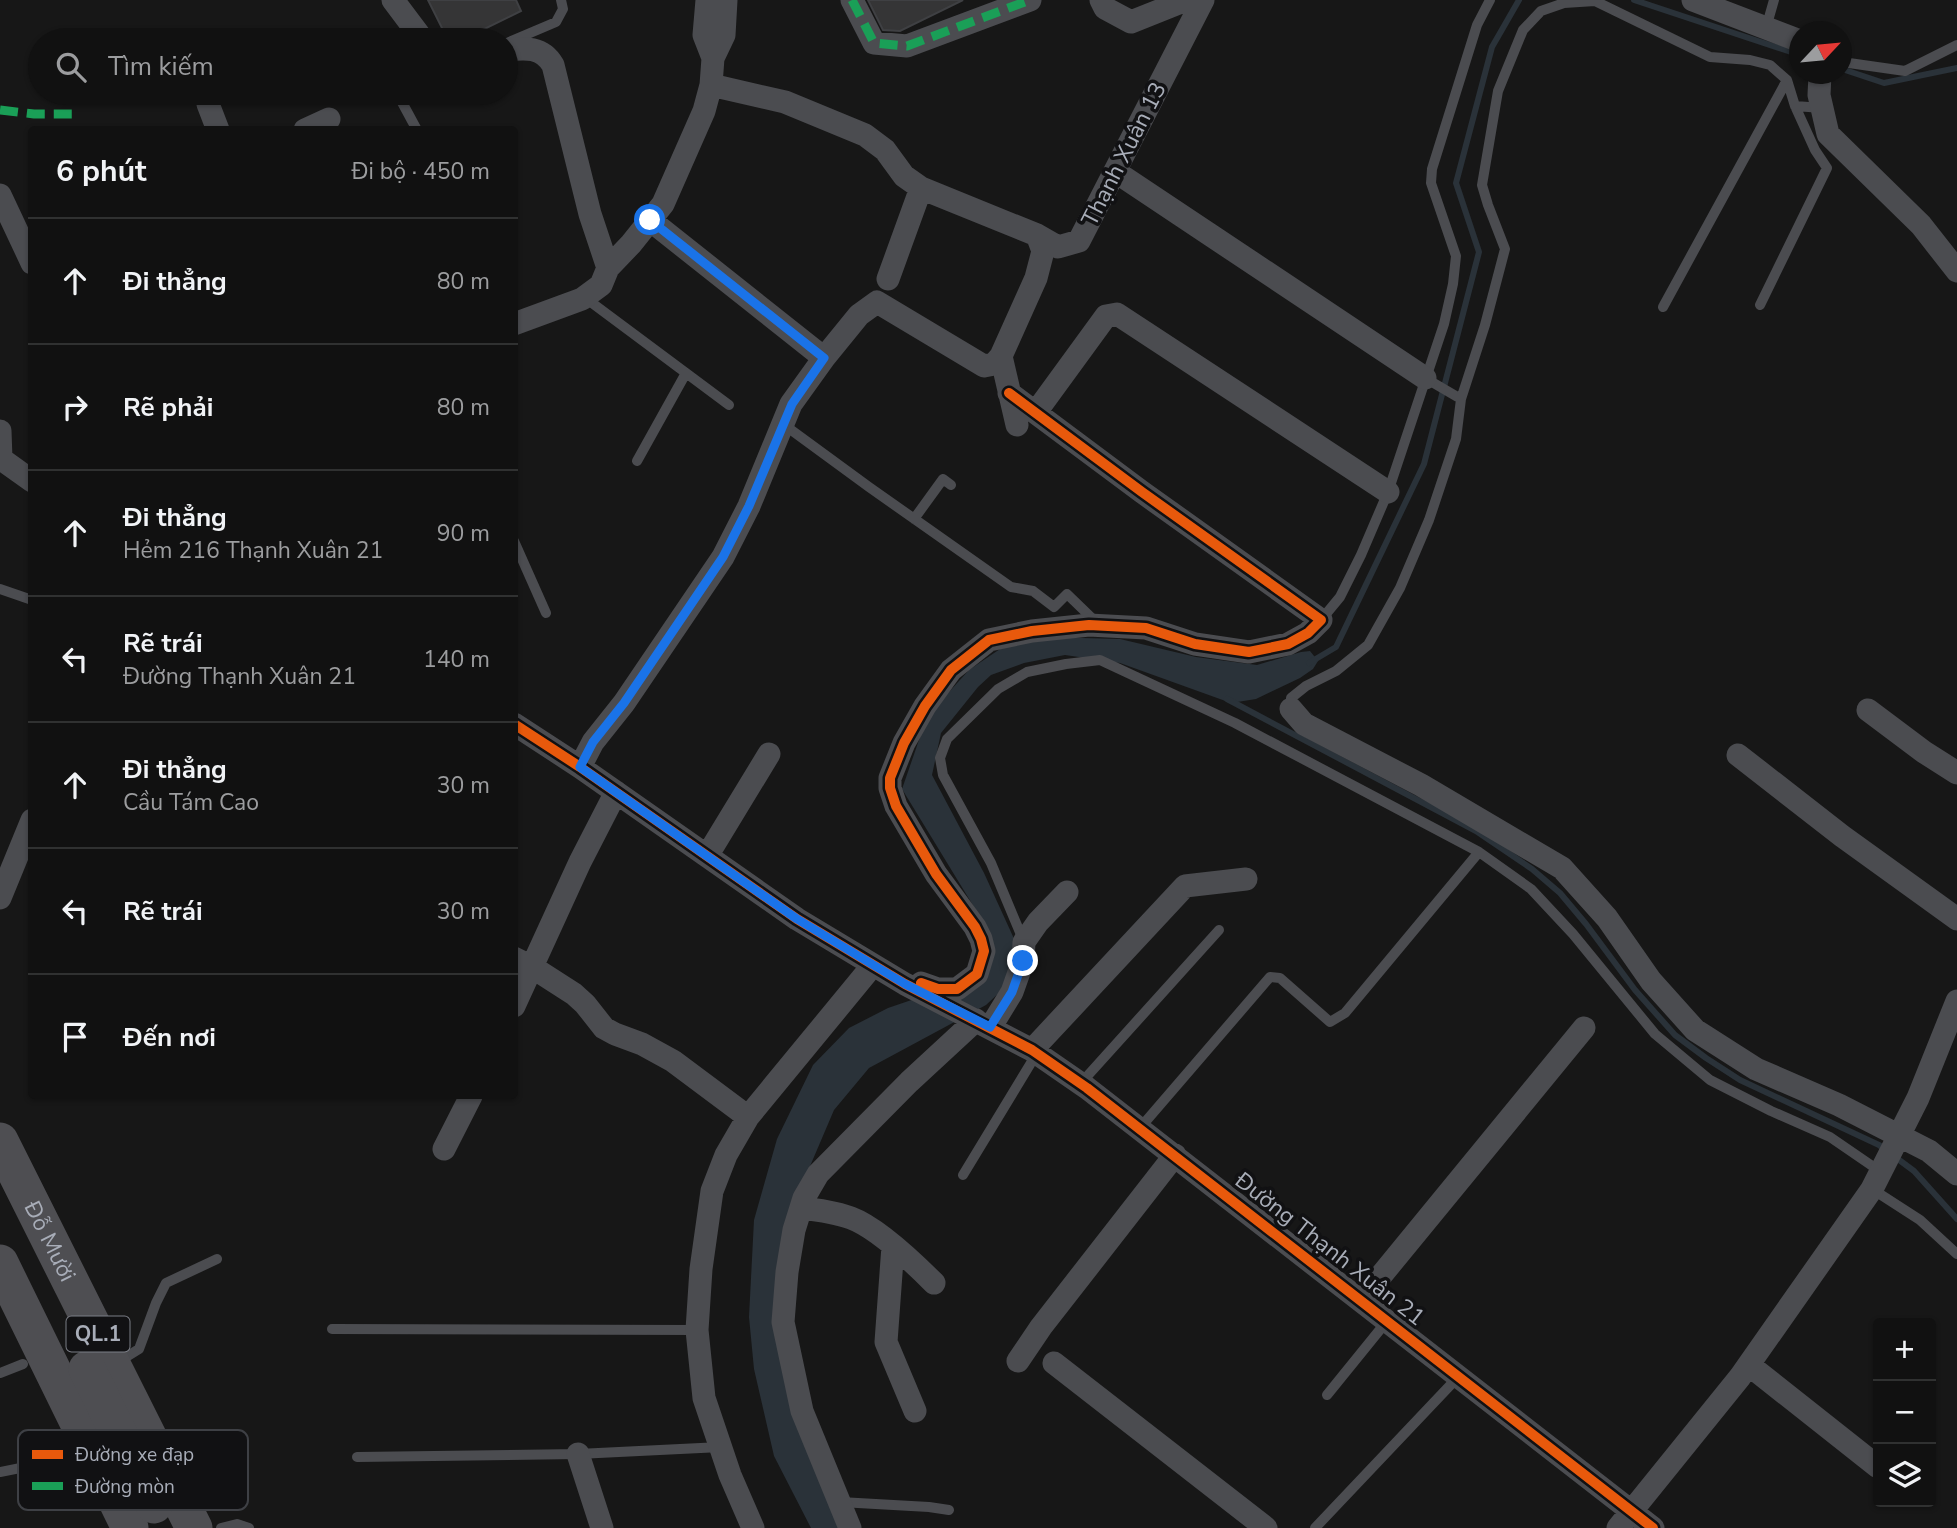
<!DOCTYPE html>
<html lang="vi">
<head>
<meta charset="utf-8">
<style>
  :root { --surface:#111; --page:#1e1f1f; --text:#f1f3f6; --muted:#9c9d9f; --line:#303131 }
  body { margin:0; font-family:"Nunito Sans",sans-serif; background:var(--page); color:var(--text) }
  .controls { position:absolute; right:21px; bottom:21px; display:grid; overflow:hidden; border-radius:7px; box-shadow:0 2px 5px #0004 }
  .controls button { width:63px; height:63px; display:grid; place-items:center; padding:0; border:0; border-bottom:2px solid var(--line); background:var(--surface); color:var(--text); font:35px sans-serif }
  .compass { position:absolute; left:1789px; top:21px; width:63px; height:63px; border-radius:50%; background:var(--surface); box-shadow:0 2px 5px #0004; rotate:64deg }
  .stop { position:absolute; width:21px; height:21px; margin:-16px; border:5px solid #1a73e8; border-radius:50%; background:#fff }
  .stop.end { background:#1a73e8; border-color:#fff; box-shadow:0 2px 7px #0008 }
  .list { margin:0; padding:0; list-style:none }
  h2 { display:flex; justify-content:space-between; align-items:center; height:91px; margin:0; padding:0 28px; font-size:30px }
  h2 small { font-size:23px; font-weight:400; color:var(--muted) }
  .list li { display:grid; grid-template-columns:46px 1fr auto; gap:21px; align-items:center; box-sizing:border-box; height:126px; padding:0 28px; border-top:2px solid var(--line) }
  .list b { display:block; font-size:26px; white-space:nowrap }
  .list p { margin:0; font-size:23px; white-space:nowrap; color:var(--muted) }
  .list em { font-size:23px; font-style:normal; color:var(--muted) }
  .icon { flex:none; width:38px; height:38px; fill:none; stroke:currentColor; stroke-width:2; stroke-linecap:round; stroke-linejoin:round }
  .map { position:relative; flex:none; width:1957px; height:1528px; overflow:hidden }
  .search { position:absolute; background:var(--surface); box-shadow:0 2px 5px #0004; left:28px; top:28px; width:490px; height:77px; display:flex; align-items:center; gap:18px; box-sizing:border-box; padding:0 24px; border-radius:38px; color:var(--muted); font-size:26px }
  .panel { position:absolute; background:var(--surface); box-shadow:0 2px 5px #0004; left:28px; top:126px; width:490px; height:973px; border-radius:7px }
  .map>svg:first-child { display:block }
</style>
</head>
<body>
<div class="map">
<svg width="1957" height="1528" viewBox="0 0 1957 1528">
  <rect width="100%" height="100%" fill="#171717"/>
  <path fill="#2a3239" d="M1045 637 1120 639 1196 657 1257 665 1301 652 1310 651 1318 661 1313 669 1300 678 1256 699 1231 703 1120 663 1065 655 1024 663 991 675 978 687 941 733 932 775 984 873 1016 943 1012 971 1000 992 986 1005 869 1068 834 1110 802 1185 782 1322 849 1528H811L774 1456 754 1369 749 1317 754 1220 777 1139 813 1065 849 1028 888 1008 976 978 985 925 902 789 919 740 930 713 969 670 1000 649Z"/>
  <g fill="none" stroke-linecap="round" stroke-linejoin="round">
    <path stroke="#2a3239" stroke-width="6" d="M1634 0 1800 55
      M1842 69 1884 83 1957 68
      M1309 663 1336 647 1424 464 1479 252 1456 183 1492 47 1519 0
      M1227 699 1476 831 1532 869 1560 893 1586 924 1635 990 1675 1035 1706 1058 1740 1080 1879 1145 1914 1171 1957 1219"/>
  </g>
  <path fill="#353536" stroke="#3f4043" stroke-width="2" d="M428 0H516L521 11 462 40H448Z
    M868 0H963L900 31 883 30Z"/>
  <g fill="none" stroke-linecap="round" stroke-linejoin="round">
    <path stroke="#4b4c50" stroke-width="10" d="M1766 28 1774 0
      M509 42 556 22 563 9 561 0
      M1842 62 1905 71 1957 45
      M397 93 417 130
      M584 297 729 405
      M1760 305 1827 168 1815 150 1795 106
      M1663 307 1787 80 1795 106 1822 108
      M1425 378 1461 399
      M783 424 869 487 1011 587 1033 591 1054 607 1067 594 1097 623
      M637 461 686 373
      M914 519 943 479 951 485
      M514 541 546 613
      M0 589 32 600
      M1321 620 1340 597 1361 555 1388 492 1444 324 1453 284 1456 256 1431 183 1432 169 1477 25 1490 0
      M1291 709V698L1306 686 1336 671 1368 645 1400 588 1429 520 1456 439 1461 399 1485 325 1505 249 1488 205 1482 185 1498 91 1523 30 1541 11 1564 3 1595 1 1710 57 1750 60 1770 65 1787 80
      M1024 942 991 863 943 775 940 758 947 739 998 689 1027 672 1066 664 1100 660 1235 723 1479 852 1531 889 1573 934 1655 1034 1710 1080 1771 1111 1830 1137 1881 1172
      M1081 1083 1219 930
      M1140 1128 1270 977 1280 978 1330 1022 1345 1013 1479 852
      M963 1175 1037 1053
      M1872 1189 1920 1220 1957 1254
      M332 1329 697 1330
      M118 1362 139 1349 156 1303 166 1283 217 1259
      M0 1373 23 1364
      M1327 1395 1387 1321
      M357 1457 578 1454 721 1447
      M0 1472 70 1458
      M840 1502 929 1507 949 1510
      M221 1528 237 1524 249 1528
      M1315 1528 1459 1376"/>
    <path stroke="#4b4c50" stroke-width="23" d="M393 0 423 40
      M707 0 704 35 713 58
      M852 0 874 43 907 46 1030 0
      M1101 0 1105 8 1131 22 1186 0
      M1693 0 1800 41
      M506 50C525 48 542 46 553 65L590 214 608 268
      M1820 74 1819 95 1828 134 1921 225 1957 271
      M711 85 785 102 865 135 885 150 904 176 921 188 1037 235 1058 247 1079 241 1203 0
      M208 104 218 130
      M305 130 329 119
      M1116 172 1425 378
      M0 195 32 263
      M650 220 824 358
      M888 279 921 188
      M514 324 582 299 601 285 608 268 631 244 663 204 704 111 711 85 713 58 724 35 726 0
      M1036 412 1106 316 1117 314 1388 492
      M1017 425 1001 356 1036 278 1043 251 1037 235
      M0 431 1 459
      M0 458 32 481
      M1291 709 1304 724 1421 785 1562 868 1607 918 1651 981 1695 1030 1756 1069 1839 1105 1929 1151 1957 1174
      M1868 710 1924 752 1957 773
      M514 724 580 767 797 919 905 984 1032 1050 1087 1088 1653 1528
      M1738 755 1842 836 1957 919
      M580 767 593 742 624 703 723 557 749 506 791 404 824 358 859 315 877 302 984 366 994 364 1001 356
      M707 856 769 754
      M0 898 32 820
      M514 958 532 967 574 994 585 1004 604 1028 615 1034 642 1044 673 1061 748 1117
      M921 983 938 989H957L977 974 984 951 981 939 975 927 936 874 896 806 890 788V778L904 743 925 706 951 670 989 640 1032 631 1089 625 1146 628 1195 644 1249 652 1288 644 1308 633 1321 620 1142 492 1009 393
      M514 1006 580 862 616 792
      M990 1028 1012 992 1023 961 1024 942 1038 922 1067 892
      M1032 1050 1185 886 1246 879
      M444 1149 471 1096
      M801 1208C818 1210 835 1212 851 1218 878 1228 914 1263 934 1283
      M893 1246 886 1342 915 1411
      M1361 1300 1584 1028
      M1018 1361 1041 1327 1175 1155
      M1054 1363 1266 1528
      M1749 1365 1878 1467
      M578 1454 602 1528
      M753 1528 730 1475 704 1398 697 1330 701 1269 712 1191 726 1155 748 1117 873 965
      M850 1528 802 1411 783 1322 787 1272 794 1230 804 1198 818 1174 909 1082 976 1020
      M1618 1528 1740 1377 1872 1189 1918 1098 1957 1001"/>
    <g stroke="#4e4e52" stroke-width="37">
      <path id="s1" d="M0 1141 194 1528"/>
      <path d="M0 1263 130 1528"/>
      <path d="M87 1369 154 1505"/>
    </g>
    <path stroke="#1a9f57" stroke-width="9" stroke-dasharray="18 9" stroke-linecap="butt" d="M852 0 874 43 907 46 1030 0
      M0 110 34 114H72"/>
    <g stroke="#111113" stroke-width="15">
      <path id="cycleway" d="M514 724 580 767 797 919 905 984 1032 1050 1087 1088 1653 1528
        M921 983 938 989H957L977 974 984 951 981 939 975 927 936 874 896 806 890 788V778L904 743 925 706 951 670 989 640 1032 631 1089 625 1146 628 1195 644 1249 652 1288 644 1308 633 1321 620 1142 492 1009 393"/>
    </g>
    <use href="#cycleway" stroke="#e8590c" stroke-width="10"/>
  </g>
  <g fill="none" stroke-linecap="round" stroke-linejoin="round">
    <path stroke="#1a73e8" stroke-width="9" d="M650 220 824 358 792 404 749 506 723 557 624 703 593 742 580 767 797 919 905 984 990 1027 1012 992 1023 961"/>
  </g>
  <g text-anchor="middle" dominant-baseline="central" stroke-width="7" stroke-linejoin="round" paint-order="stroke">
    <rect fill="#111113" stroke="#7b7e86" stroke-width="2" x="66.5" y="1316.5" width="63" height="35" rx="5"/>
    <g font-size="21" font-weight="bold" fill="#a8adb8">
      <text x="98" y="1334">QL.1</text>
    </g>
    <g font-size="23" fill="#a8adb8" stroke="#111113">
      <text transform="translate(1124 154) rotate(-63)">Thạnh Xuân 13</text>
      <text stroke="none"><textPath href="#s1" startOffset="112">Đỗ Mười</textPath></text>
      <text transform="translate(1330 1249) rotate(38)">Đường Thạnh Xuân 21</text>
    </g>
  </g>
  <rect x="18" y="1430" width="230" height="80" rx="10" fill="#111113" stroke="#3e4045" stroke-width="2"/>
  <rect x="32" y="1450" width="31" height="9" fill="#e8590c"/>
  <rect x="32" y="1482" width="31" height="8" fill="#1a9f57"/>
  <g font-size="19" fill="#a8adb8">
    <text x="75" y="1461">Đường xe đạp</text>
    <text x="75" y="1493">Đường mòn</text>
  </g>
</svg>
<div class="controls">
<button>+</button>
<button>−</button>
<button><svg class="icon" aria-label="layers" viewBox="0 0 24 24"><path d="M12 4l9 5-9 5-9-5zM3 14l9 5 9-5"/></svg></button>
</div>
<svg class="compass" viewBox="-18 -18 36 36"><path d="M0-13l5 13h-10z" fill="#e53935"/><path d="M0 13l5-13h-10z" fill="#9c9d9f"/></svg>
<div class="stop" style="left:650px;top:220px"></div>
<div class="stop end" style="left:1023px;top:961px"></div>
<div class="search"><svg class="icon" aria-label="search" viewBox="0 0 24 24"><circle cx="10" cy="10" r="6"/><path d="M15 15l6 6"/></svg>Tìm kiếm</div>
<section class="panel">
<h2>6 phút<small>Đi bộ · 450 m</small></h2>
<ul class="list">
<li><svg class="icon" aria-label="ahead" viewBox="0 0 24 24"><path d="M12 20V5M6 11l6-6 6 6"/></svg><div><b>Đi thẳng</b></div><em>80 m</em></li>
<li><svg class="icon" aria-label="right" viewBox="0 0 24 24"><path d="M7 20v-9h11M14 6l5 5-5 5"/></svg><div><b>Rẽ phải</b></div><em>80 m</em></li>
<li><svg class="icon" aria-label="ahead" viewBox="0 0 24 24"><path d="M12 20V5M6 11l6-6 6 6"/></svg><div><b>Đi thẳng</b><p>Hẻm 216 Thạnh Xuân 21</p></div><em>90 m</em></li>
<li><svg class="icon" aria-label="left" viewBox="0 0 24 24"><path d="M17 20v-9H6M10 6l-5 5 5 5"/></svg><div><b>Rẽ trái</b><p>Đường Thạnh Xuân 21</p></div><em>140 m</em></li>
<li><svg class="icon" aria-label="ahead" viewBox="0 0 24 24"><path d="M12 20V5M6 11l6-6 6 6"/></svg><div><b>Đi thẳng</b><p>Cầu Tám Cao</p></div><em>30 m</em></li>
<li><svg class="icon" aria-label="left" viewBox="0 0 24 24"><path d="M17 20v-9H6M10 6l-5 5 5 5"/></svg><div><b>Rẽ trái</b></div><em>30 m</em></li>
<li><svg class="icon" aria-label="arrive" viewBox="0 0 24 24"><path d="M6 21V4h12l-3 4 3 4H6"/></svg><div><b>Đến nơi</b></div></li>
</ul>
</section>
</div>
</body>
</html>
